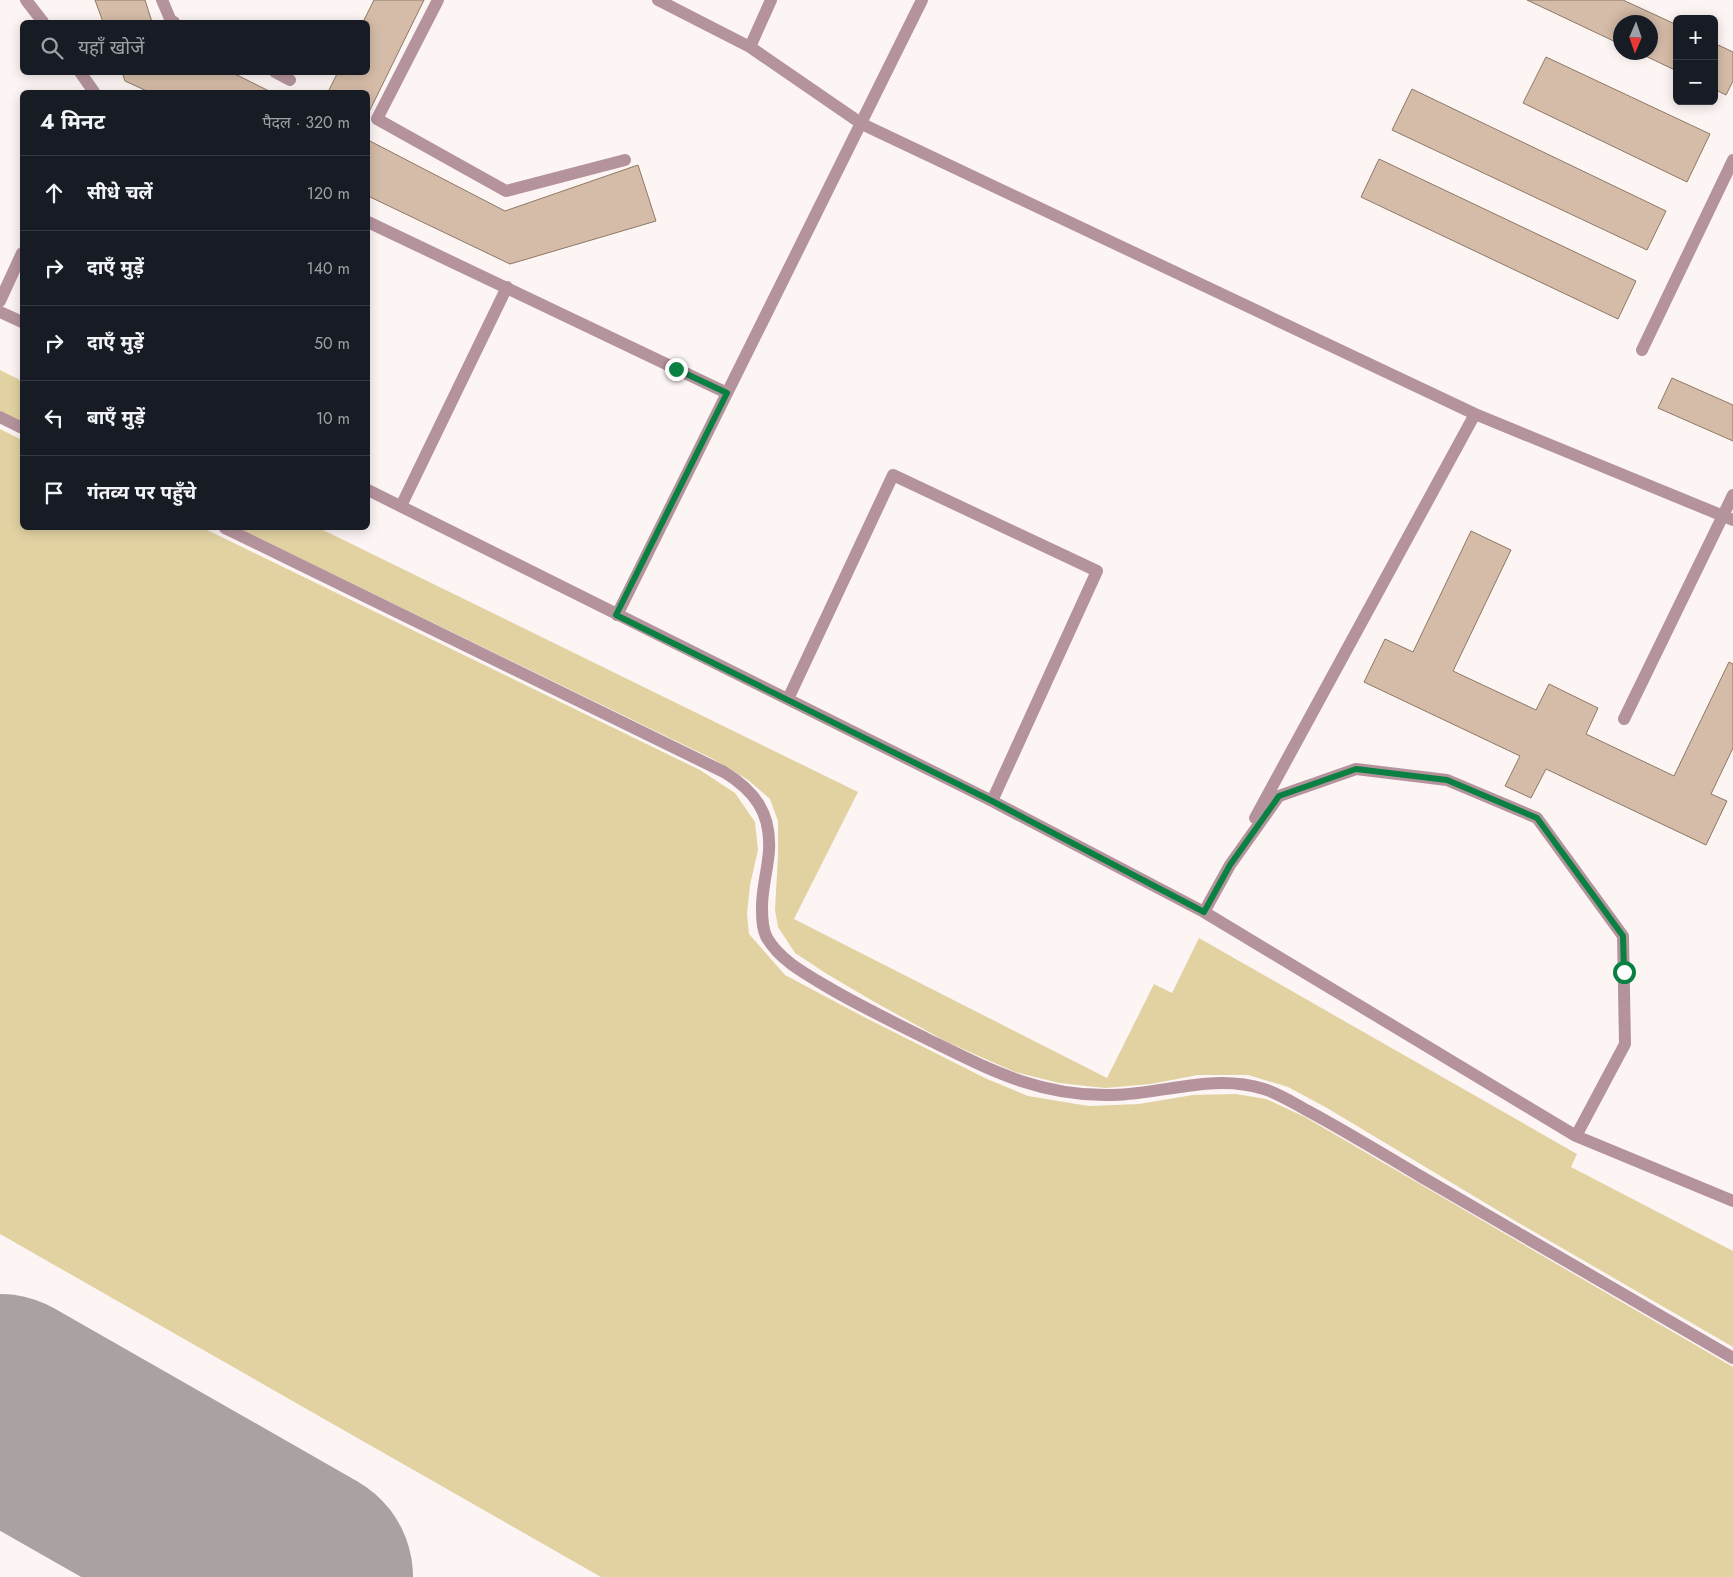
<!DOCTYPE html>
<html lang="hi">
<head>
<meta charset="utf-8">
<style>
  :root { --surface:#171b24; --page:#242831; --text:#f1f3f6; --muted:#9ea1a6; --line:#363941 }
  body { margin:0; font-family:Jost,"Noto Sans Devanagari",sans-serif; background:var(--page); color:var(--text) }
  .controls { position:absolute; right:15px; top:15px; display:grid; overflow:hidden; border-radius:8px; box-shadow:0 2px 12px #0003 }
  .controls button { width:45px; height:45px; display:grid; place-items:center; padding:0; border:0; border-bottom:1px solid var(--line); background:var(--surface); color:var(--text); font:25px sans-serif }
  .compass { position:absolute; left:1613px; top:15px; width:45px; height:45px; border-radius:50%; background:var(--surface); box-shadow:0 2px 12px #0003; rotate:182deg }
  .stop { position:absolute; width:15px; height:15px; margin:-11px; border:4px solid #0b8043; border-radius:50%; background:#fff }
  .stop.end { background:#0b8043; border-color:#fff; box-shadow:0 1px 5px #0008 }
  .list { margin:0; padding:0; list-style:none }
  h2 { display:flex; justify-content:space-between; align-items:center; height:65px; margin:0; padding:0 20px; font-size:21px }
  h2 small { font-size:16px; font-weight:400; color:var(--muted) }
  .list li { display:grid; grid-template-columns:32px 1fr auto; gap:15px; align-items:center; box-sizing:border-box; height:75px; padding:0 20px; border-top:1px solid var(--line) }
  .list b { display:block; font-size:19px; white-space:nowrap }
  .list em { font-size:16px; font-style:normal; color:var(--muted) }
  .icon { flex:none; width:28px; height:28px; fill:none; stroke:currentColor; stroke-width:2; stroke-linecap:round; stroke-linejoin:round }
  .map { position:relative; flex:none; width:1733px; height:1577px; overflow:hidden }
  .search { position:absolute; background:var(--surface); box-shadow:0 2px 12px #0003; left:20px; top:20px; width:350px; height:55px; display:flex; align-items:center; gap:12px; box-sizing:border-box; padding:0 18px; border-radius:8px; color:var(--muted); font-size:19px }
  .panel { position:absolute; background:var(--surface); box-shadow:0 2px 12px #0003; left:20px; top:90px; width:350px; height:440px; border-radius:8px }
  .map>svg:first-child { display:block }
</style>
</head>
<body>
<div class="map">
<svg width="1733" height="1577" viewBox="0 0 1733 1577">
  <rect width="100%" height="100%" fill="#fcf5f4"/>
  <path fill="#e2d2a2" d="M0 370 22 381V422L0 411Z
    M0 429 22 440V528H203L700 770 735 793 755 822 758 850 750 885 747 914 749 934 785 975 864 1017 987 1079 1028 1096 1089 1106 1139 1104 1193 1095 1236 1094 1266 1099 1305 1117 1733 1367V1577H601L0 1234Z
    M238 528H319L858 792 794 919 1107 1078 1154 984 1172 993 1199 938 1577 1154 1571 1167 1733 1251V1347L1517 1222 1327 1108 1288 1087 1248 1075H1198L1151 1084 1105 1088 1059 1083 1015 1072 947 1042 871 1000 827 974 795 953 778 927 775 910 778 856V821L770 799 748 780 713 759Z"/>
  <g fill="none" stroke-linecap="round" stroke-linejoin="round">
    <path stroke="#aaa2a0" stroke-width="220" d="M0 1404 303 1577"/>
  </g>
  <path fill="#d5bca8" stroke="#8e7865" d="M95 0H145L152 22H103Z
    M374 0H424L368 114V92H328L338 72H368V22H363Z
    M1527 0H1623L1677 25V71L1637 52H1650V22H1620V44Z
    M1714 43 1733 52V81L1726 95 1714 89Z
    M1546 57 1710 134 1687 182 1523 103Z
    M122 72H231L271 92H149L125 81Z
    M1412 89 1666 211 1647 250 1392 130Z
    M368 140 505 211 638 165 656 221 510 264 368 196Z
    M1379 159 1636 281 1618 319 1361 197Z
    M1672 378 1733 405V441L1658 408Z
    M1471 531 1511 550 1453 671 1536 710 1549 684 1598 708 1586 734 1674 776 1729 662 1733 664V748L1711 794 1727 801 1706 845 1546 769 1531 798 1505 786 1520 756 1364 682 1385 639 1413 652Z"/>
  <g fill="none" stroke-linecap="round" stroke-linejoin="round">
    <path stroke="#b5939d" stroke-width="12" d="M0 417 22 428
      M225 528 724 772C755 791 771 813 769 850 768 869 762 887 762 907 762 917 762 929 767 938 780 961 809 976 831 989 862 1007 895 1023 927 1039 990 1070 1040 1097 1113 1095 1165 1094 1212 1073 1264 1089 1280 1094 1295 1104 1310 1112 1347 1132 1383 1154 1420 1176 1524 1237 1628 1298 1733 1358"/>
    <path stroke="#b5939d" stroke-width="12" d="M26 0 43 22
      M162 0 171 21 174 22
      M438 0 377 119 506 191 625 160
      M658 0 750 47 862 124 1475 414 1733 520
      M750 47 771 0
      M80 72 94 92
      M275 72 290 80
      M368 222 727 393
      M0 301 22 253
      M0 312 22 322
      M1642 350 1733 160
      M368 490 992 801 1204 912 1576 1136 1733 1201
      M401 506 507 287
      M617 615 922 0
      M788 699 893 475 1097 571 992 801
      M1624 719 1733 495
      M1255 818 1475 414
      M1204 912 1230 865 1279 796 1356 769 1447 780 1537 818 1623 936 1625 1044 1576 1136"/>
  </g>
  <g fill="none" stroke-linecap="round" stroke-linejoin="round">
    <path stroke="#0b8043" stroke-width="6" d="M676 369 727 393 616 615 992 801 1204 912 1230 865 1279 796 1356 769 1447 780 1537 818 1623 936 1624 972"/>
  </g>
</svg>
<div class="controls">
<button>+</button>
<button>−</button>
</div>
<svg class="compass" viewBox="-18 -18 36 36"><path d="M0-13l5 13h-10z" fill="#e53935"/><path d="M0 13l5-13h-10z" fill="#9ea1a6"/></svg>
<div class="stop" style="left:1624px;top:972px"></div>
<div class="stop end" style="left:676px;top:369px"></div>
<div class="search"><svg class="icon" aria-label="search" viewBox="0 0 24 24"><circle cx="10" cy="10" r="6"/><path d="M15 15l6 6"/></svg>यहाँ खोजें</div>
<section class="panel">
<h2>4 मिनट<small>पैदल · 320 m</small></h2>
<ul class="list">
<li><svg class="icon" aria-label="ahead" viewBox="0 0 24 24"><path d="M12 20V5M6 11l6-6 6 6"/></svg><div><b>सीधे चलें</b></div><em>120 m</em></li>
<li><svg class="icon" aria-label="right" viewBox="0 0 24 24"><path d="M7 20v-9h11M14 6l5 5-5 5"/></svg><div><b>दाएँ मुड़ें</b></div><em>140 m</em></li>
<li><svg class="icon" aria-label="right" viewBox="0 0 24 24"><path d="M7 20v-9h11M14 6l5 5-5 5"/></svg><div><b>दाएँ मुड़ें</b></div><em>50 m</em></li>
<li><svg class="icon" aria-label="left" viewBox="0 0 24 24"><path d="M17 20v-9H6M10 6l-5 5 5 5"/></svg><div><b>बाएँ मुड़ें</b></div><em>10 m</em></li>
<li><svg class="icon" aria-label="arrive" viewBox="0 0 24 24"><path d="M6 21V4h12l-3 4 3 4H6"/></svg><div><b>गंतव्य पर पहुँचे</b></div></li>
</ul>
</section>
</div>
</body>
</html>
